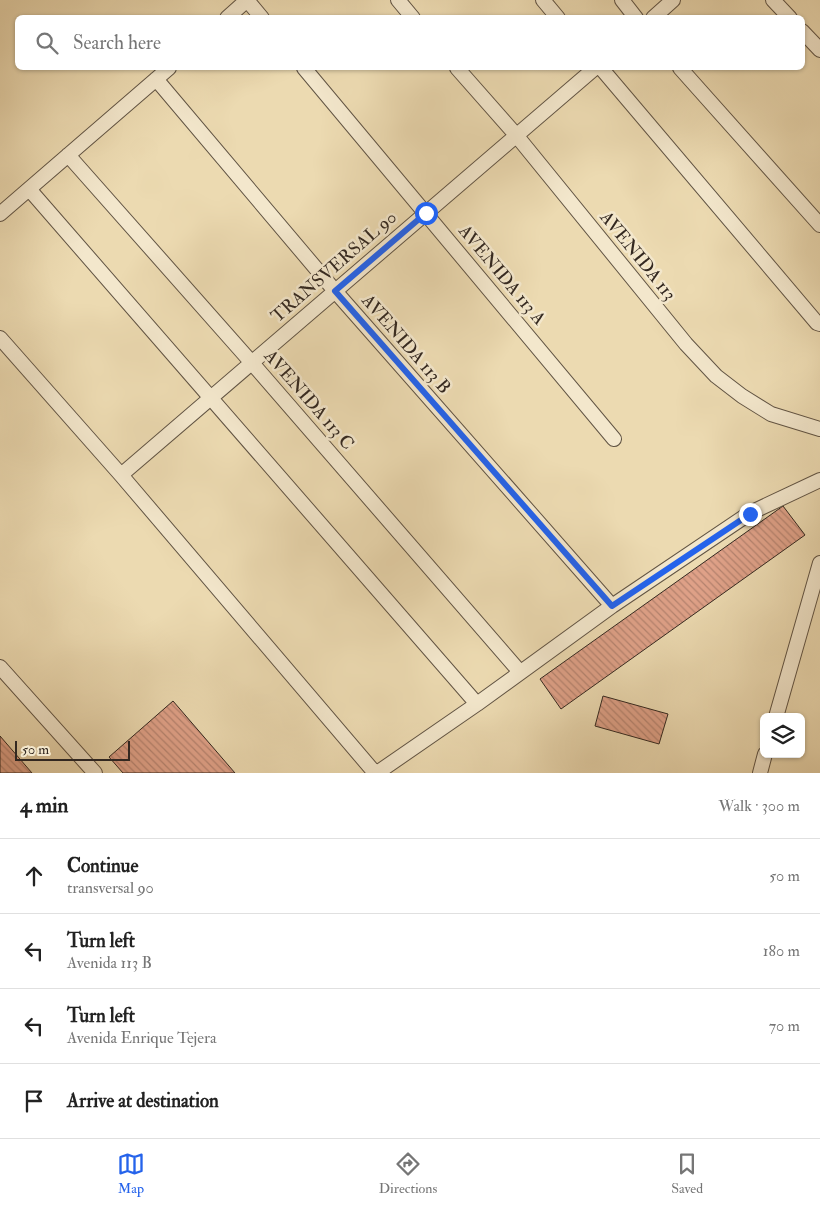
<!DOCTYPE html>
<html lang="en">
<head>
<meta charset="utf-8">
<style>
  :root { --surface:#fff; --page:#f2f2f2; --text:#222; --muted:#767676; --line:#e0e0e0; --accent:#2563eb }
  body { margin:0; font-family:"IM FELL Double Pica",serif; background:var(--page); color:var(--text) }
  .controls { position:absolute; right:15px; bottom:15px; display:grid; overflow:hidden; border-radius:8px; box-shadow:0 1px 4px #0004 }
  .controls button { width:45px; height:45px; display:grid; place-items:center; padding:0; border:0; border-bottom:1px solid var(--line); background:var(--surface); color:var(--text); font:25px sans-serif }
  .scale { position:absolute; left:15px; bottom:12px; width:115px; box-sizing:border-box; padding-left:5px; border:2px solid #332820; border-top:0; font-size:14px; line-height:18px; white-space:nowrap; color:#332820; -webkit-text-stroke:4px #f3e7cc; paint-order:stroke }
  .stop { position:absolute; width:15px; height:15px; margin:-11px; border:4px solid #2563eb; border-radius:50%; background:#fff }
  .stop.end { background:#2563eb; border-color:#fff; box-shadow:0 1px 5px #0008 }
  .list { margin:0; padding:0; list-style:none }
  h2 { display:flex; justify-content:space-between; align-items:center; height:65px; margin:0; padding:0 20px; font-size:21px }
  h2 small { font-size:16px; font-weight:400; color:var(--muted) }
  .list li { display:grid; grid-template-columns:32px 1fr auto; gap:15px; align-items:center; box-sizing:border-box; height:75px; padding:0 20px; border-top:1px solid var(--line) }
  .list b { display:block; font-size:19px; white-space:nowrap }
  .list p { margin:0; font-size:16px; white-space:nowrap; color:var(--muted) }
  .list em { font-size:16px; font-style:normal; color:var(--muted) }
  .icon { flex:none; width:28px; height:28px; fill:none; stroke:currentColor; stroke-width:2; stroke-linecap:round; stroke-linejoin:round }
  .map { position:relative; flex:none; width:820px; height:773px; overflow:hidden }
  .search { position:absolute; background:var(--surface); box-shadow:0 1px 4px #0004; left:15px; right:15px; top:15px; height:55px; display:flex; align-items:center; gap:12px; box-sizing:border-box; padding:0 18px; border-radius:8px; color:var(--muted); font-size:19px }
  .sheet { height:365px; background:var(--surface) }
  nav { display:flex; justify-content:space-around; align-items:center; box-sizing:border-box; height:70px; border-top:1px solid var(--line); background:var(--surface); font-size:14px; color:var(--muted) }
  nav a { display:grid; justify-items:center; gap:2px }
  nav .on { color:var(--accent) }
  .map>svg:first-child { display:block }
</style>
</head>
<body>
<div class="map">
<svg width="820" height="773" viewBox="0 0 820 773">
  <defs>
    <pattern id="building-back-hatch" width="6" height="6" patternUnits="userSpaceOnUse" patternTransform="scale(1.25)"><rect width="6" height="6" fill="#dfa188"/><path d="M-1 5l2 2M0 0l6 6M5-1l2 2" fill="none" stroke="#b5836f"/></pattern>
  </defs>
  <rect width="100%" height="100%" fill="#ecdab1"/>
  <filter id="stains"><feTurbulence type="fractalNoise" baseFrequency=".004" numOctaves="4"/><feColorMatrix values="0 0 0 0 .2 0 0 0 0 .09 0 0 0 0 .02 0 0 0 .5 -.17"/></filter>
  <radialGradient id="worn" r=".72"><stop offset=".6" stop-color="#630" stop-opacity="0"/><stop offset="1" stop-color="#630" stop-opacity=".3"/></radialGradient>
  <path fill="url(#building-back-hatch)" stroke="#332820" d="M783 506 805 535 561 709 540 679Z
    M603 696 668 714 659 744 595 726Z
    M173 701 235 773H123L109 757Z
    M0 736 32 773H0Z"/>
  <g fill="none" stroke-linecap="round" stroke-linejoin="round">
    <g stroke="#615444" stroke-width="16">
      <path id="street" d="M247 0 262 18
        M398 0 413 18
        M543 0 558 18
        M622 0 636 18
        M773 0 790 18
        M227 18 247 0
        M653 18 673 0
        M802 31 820 50
        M304 68 614 439
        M457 68 516 135 686 344 716 376 742 396 771 414 820 429
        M601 68 817 323 820 324
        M680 68 820 225
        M156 79 335 291 612 606
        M68 155 252 363 520 672
        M29 189 477 704
        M0 214 169 68
        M0 338 121 475 375 773
        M121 475 595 68
        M0 667 95 773
        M776 717 820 563
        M377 773 477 704 612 606 750 513 820 480
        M760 773 765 754"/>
    </g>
    <use href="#street" stroke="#f3e7cc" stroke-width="14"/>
  </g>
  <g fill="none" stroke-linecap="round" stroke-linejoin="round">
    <path stroke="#2563eb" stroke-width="6" d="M426 213 335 291 612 606 750 514"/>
  </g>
  <g text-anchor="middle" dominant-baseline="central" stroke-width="5" stroke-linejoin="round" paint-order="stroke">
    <g font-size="18" fill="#332820" stroke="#f3e7cc">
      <text transform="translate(638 256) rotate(51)">AVENIDA 113</text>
      <text transform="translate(334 267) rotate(-41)">TRANSVERSAL 90</text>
      <text transform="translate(502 275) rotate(50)">AVENIDA 113 A</text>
      <text transform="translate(406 344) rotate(49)">AVENIDA 113 B</text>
      <text transform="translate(309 400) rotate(49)">AVENIDA 113 C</text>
    </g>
  </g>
  <rect width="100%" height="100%" filter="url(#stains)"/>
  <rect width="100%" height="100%" fill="url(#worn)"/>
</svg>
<div class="controls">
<button><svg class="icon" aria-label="layers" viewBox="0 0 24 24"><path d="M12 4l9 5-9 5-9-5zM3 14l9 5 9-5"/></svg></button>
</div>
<div class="scale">50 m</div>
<div class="stop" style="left:426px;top:213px"></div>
<div class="stop end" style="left:750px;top:514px"></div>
<div class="search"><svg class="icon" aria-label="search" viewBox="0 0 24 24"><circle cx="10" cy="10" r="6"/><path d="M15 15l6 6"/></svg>Search here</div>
</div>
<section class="sheet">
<h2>4 min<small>Walk · 300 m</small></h2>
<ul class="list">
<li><svg class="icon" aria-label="ahead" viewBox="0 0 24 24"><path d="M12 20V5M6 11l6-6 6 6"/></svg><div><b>Continue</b><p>transversal 90</p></div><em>50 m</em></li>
<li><svg class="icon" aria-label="left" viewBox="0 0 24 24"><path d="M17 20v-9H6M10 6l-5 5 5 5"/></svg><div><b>Turn left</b><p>Avenida 113 B</p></div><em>180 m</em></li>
<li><svg class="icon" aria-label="left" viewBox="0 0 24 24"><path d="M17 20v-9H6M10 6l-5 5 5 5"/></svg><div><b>Turn left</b><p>Avenida Enrique Tejera</p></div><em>70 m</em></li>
<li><svg class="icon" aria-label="arrive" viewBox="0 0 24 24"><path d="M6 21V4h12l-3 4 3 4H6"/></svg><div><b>Arrive at destination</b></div></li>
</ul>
</section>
<nav>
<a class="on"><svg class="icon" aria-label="map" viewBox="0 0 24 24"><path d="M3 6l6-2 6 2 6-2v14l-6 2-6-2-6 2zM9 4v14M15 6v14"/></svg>Map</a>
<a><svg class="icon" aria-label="directions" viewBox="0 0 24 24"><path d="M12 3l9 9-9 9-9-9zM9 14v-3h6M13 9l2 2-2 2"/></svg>Directions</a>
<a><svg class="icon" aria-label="saved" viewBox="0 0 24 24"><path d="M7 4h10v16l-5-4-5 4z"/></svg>Saved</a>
</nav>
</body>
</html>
